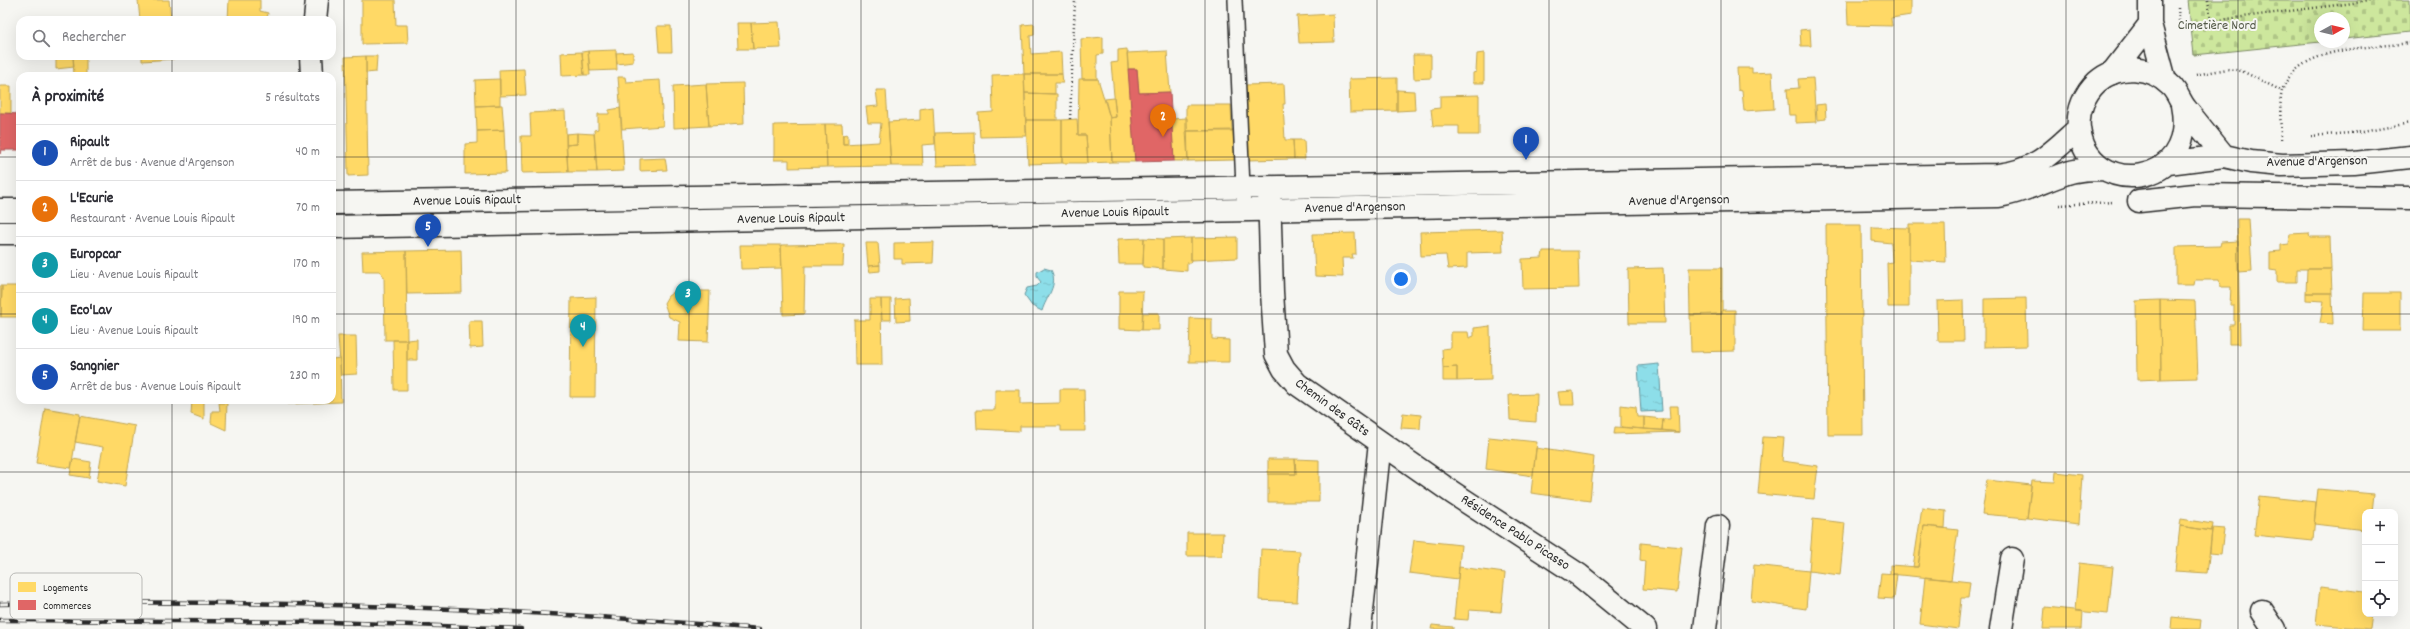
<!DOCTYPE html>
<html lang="fr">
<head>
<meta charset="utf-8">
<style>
  :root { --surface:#fff; --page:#f7f7f7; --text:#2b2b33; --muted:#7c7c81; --line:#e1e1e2; --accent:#0f766e }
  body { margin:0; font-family:Dekko,sans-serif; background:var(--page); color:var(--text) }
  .controls { position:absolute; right:12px; bottom:12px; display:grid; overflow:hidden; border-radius:8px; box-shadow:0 4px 16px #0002 }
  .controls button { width:36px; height:36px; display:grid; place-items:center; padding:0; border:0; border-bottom:1px solid var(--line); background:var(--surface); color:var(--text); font:20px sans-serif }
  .compass { position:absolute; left:2314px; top:12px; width:36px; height:36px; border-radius:50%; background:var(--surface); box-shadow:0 4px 16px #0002; rotate:82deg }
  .you { position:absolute; left:1401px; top:279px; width:14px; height:14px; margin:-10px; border:3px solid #fff; border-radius:50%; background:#1a73e8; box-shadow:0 0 0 6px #1a73e833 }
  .badge { display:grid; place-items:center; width:26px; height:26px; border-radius:50%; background:var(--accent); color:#fff; font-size:13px; font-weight:700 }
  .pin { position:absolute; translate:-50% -33px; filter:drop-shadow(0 1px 2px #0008) }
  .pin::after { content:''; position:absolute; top:21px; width:14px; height:12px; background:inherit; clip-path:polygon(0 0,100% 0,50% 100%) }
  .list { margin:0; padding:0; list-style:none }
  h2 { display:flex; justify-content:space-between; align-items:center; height:52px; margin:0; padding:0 16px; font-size:17px }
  h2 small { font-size:13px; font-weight:400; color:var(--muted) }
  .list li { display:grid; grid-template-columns:26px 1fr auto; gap:12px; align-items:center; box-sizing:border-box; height:56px; padding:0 16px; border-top:1px solid var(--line) }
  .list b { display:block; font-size:15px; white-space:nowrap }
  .list p { margin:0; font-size:13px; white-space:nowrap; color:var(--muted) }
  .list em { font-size:13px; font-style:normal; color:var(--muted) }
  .icon { flex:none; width:22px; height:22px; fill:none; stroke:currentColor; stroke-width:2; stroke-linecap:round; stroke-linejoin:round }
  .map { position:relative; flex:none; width:2410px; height:629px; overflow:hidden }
  .search { position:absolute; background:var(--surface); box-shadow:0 4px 16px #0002; left:16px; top:16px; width:320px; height:44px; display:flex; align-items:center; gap:10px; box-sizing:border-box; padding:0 14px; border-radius:12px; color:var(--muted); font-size:15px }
  .panel { position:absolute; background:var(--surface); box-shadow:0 4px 16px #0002; left:16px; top:72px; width:320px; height:332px; border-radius:12px }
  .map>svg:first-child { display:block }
</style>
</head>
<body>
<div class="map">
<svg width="2410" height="629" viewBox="0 0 2410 629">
  <defs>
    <pattern id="cemetery-stones" width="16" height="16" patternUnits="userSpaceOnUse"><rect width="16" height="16" fill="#cde79d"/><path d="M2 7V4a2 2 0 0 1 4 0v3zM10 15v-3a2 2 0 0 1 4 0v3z" fill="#b0c687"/></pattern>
    <pattern id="water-ripples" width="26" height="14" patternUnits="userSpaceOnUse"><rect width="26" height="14" fill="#8ddee9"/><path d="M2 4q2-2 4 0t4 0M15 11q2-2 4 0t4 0" fill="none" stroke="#7abfc8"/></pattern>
  </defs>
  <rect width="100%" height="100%" fill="#f6f6f2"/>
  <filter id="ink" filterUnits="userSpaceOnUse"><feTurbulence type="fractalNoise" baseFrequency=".025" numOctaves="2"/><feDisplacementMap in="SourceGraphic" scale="8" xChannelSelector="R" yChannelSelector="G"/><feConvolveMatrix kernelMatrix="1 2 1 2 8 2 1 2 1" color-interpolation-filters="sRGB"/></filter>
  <g filter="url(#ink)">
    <path fill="url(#cemetery-stones)" stroke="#7c8964" d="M2188 0H2410V32L2344 39V18H2320V42L2194 55Z"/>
    <path fill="url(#water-ripples)" stroke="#66969d" d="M1044 268 1051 270C1059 285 1046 297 1042 311L1032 306 1024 295 1027 288 1037 286 1041 282 1037 277V272Z
      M1659 364 1662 411 1641 412 1638 366Z"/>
    <path fill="#ffd966" stroke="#bfa554" d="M138 0H169L171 20H140Z
      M229 0H260V11L268 13 267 20H228Z
      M362 0H395L396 25H407L408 43 362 44Z
      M1847 0H1911V15L1891 18 1892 26 1848 25Z
      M1333 14 1334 42 1299 43 1297 16Z
      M779 22 781 48 753 49 751 23Z
      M737 23H751L753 49H738Z
      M1034 24V35L1030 36 1031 54 1061 52 1062 74H1024L1022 25Z
      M657 26H671L672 52H659Z
      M1810 29 1811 46H1801L1800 30Z
      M1103 37V54L1097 55V79H1082L1081 39Z
      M1127 49 1135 162H1112L1110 118 1116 117 1111 63 1118 62V50Z
      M616 50 617 70 590 71 588 51Z
      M588 51 590 75H584L582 52Z
      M1167 51 1170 92 1139 93 1137 69H1128L1127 53Z
      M582 52 584 75 562 76 561 53Z
      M633 52V62L617 64 616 53Z
      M1484 53V83H1473V73L1476 72 1477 54Z
      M1413 55H1431V78L1414 79Z
      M56 56H73L74 67 56 69Z
      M73 56H86V76H74Z
      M142 56H174V59L142 61Z
      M366 56 368 175 348 176 345 57Z
      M366 56H377L376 72 366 73Z
      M1737 68H1752V73L1772 72 1774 109 1744 111 1742 91 1738 90Z
      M524 69 526 95 500 96 499 70Z
      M1024 74 1026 136 980 137 978 113 993 112 992 75Z
      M1024 74H1062L1063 83H1055V94L1025 93Z
      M618 77H625L626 82 660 80 663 126 622 129Z
      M1397 78V111L1350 112 1349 79Z
      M1813 78 1816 122 1796 123V115H1789L1787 89 1799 88 1798 79Z
      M500 79V105L476 106 475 80Z
      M1079 79H1098L1110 118 1112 162 1088 163 1086 135H1078Z
      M743 83 744 124 709 126 706 84Z
      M706 84 709 126 674 128 673 86Z
      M1284 84 1285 104H1283L1285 140H1293L1294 159 1247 160 1244 85Z
      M0 86H11V113H0Z
      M876 90H886L891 166 827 167 825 124H842L843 144 879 142 881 123H868L866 107 878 106Z
      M1397 90 1414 91 1415 110 1397 111Z
      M1025 93 1057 94V120H1026Z
      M1479 95V135H1459V126H1433L1431 109 1440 108V96Z
      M1114 98 1116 117 1110 118 1105 99Z
      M1825 104 1826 119 1817 120 1816 105Z
      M500 105H502L504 130 477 131 476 106Z
      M1186 105H1231L1232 131H1186Z
      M933 107 935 144 922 145 923 166H891L888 122 920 120V109Z
      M620 108 624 171 597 172 594 130 598 129V114H609V110Z
      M565 111 568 172 522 173 521 136H531L530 113Z
      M1187 118 1188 161H1174L1171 119Z
      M1077 119 1078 135H1086L1088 163H1062V120Z
      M1026 120H1062V163L1028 164Z
      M825 124 827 167 789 168V160H774V125Z
      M504 130 506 173 465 174V144L477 143V131Z
      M1233 130 1235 160 1188 161 1186 131Z
      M974 132 975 165 937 166 935 133Z
      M577 133V144L566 145V134Z
      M577 133 594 134 597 172H568L566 145 577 144Z
      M848 134V144H843V135Z
      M1293 140H1304L1305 159H1294Z
      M665 158 667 170 640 171V159Z
      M2237 219H2249L2252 271 2238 272Z
      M1909 224H1945L1946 262 1909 260Z
      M1826 225H1861L1863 435H1828Z
      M1872 227 1909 228V307H1888L1887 263 1892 262 1891 243 1872 241Z
      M1502 230 1503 252 1467 253V268L1448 269 1446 255 1421 256 1420 232Z
      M1355 233 1356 254H1352L1353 258H1342L1343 277 1315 276 1313 234Z
      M2309 233 2310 237H2330L2331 269H2297V282H2277V271L2270 270V252L2281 251V245L2289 244 2290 234Z
      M1237 237V258L1191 260V238Z
      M1144 238 1143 264H1119L1118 239Z
      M1144 238 1163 239V269L1143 267Z
      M1191 238V260L1190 263H1187V271L1163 269V239Z
      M2238 241 2240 344H2229V325H2234V305H2230L2231 287H2220L2219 280H2194L2193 285H2176V247L2220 246 2221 242Z
      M934 242 933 263 902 264V259H894V243Z
      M866 243H878L880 265 868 266Z
      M844 244 843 266H805L804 314 783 315 781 245Z
      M740 245H781L782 268 741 269Z
      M461 250 462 293 407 294 406 251Z
      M406 251 407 340H385L384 277 380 271H363L362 252Z
      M1543 251H1578L1579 288 1523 289 1522 259 1542 258Z
      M880 265V271L870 272 868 266Z
      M1663 268 1665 323H1629L1628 269Z
      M1689 268H1722V314L1690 315Z
      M2307 269H2331L2332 293H2306Z
      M0 286H2L1 317H0Z
      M2 286H20V317H1Z
      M675 291H710L708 342 679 341 680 322 669 317 664 303 668 296Z
      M1119 291H1143L1142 330 1119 329Z
      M2306 293H2332L2333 324 2320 323 2324 301 2306 300Z
      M2364 293H2400V331H2363Z
      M596 297 595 397H570L571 298Z
      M909 298 910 321 896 322 895 299Z
      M2026 298 2027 346 1984 347V299Z
      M870 299H881L882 365H855L854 320H870Z
      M881 299H891V320H882Z
      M1963 300 1964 341H1938L1937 301Z
      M2160 300 2161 379 2137 380 2136 301Z
      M2160 300 2195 301 2198 378 2161 379Z
      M1722 310H1735V351L1691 352 1690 315 1722 314Z
      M1143 313H1159V330H1142Z
      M1190 318 1212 319V339L1229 340V362H1189Z
      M469 321H482L483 347 470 348Z
      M1490 326 1491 380 1457 381V367L1443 368 1442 349 1451 348V332H1468L1469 338 1474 336V328Z
      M338 336H356L357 374 341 375Z
      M417 339V360H407V340Z
      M393 340H407V390H394Z
      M340 358 341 402 288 404V400H332V359Z
      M1457 367V381H1443V368Z
      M1060 389H1084L1085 431H1061V426H1020V431L977 429 976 410H995V390H1020V404L1060 403Z
      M1573 391 1574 405H1560L1558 392Z
      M1537 394 1536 422 1510 420 1509 395Z
      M192 400H204V419L191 414Z
      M219 403H227L226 430 211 423 212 411H220Z
      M1621 405 1636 407 1637 417H1644V429L1621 427Z
      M1669 406H1678L1679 432 1662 430 1663 419H1670Z
      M45 408 80 414 71 468 36 463Z
      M1403 413 1421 415 1420 429 1401 428Z
      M80 416 135 426 125 486 97 481 103 447 75 442Z
      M1644 417 1663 419 1662 430 1644 429Z
      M1615 427 1644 429 1679 432 1614 434Z
      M1489 437 1537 442 1533 476 1486 469Z
      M1763 437 1784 438 1782 461 1818 466 1814 499 1758 494Z
      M1536 448 1594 457 1590 501 1531 493Z
      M73 459 91 462 89 478 70 475Z
      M1268 459H1295L1296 474H1268Z
      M1295 459 1319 460V502H1268V474H1296Z
      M2056 472 2082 475 2079 524 2027 518 2032 481 2055 482Z
      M1987 480 2031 485 2027 518 1982 514Z
      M2318 489 2374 494 2372 512H2365V530L2314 524Z
      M2259 496 2316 502 2313 541 2254 535Z
      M1922 508 1946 511 1945 528 1924 526 1918 567H1913Z
      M1813 519 1845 523 1840 575 1809 571Z
      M2181 519 2213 524 2212 531 2180 526Z
      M1924 526 1958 530 1951 580 1890 574V565L1918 567Z
      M2180 526 2212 531 2207 573 2175 571Z
      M2212 528 2224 529 2221 554 2210 553Z
      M1187 533H1223L1222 556H1187Z
      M1414 540 1461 545 1458 579 1409 573Z
      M1641 543 1682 547 1677 592 1643 589 1645 561 1640 560Z
      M1261 549 1300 551 1297 602 1259 600Z
      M2079 563 2113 567 2108 614 2075 611Z
      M1754 565 1809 571 1806 609 1751 601Z
      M1459 567 1505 573 1501 612 1469 610 1468 620 1454 619Z
      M1881 573 1897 574 1894 599 1878 598Z
      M1925 577 1970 582 1968 598H1961L1958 629 1920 624Z
      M2320 587 2365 592V614H2372L2370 629 2316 624Z
      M2045 607 2083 611 2082 629H2043Z
      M2172 617 2201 620 2200 629H2171Z
      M1432 625 1453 627V629H1431Z"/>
    <path fill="#e06666" stroke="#aa5454" d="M1128 69H1137L1139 93 1170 92 1174 161 1135 162Z
      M0 113 20 114V150H1L0 154Z"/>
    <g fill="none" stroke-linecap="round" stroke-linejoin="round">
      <g stroke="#2b2b2b" stroke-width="16">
        <path id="service" d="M1235 0 1244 211"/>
      </g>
      <g stroke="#2b2b2b" stroke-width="25">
        <path id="minor" d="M2150 0V24L2165 80
          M315 20 317 0
          M311 56 312 76
          M2112 73 2150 24
          M1269 190 1272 292 1276 354 1284 369 1297 384 1380 442 1360 629
          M2139 201 2195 195 2410 198
          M1380 442 1453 493 1579 575 1645 629
          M2262 611 2274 629
          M1705 629 1718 526
          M2001 629 2012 559"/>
      </g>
      <g stroke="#2b2b2b" stroke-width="25">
        <path id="primary" d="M2182 105C2199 190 2087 200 2079 128 2077 111 2085 93 2097 82 2119 63 2151 66 2171 86 2178 93 2180 102 2186 109 2198 124 2211 140 2224 156
          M2168 163 2224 156 2251 162 2282 165 2354 163 2410 157
          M332 203 1998 175C2036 171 2052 152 2079 128
          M0 210H20
          M332 227 1999 196C2023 192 2041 182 2064 174 2077 169 2091 169 2104 169
          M0 233H20"/>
      </g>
      <path stroke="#2b2b2b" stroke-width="2.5" stroke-dasharray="1 3" stroke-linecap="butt" d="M2208 0 2211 21 2377 0
        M2178 8 2180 31
        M2196 75 2227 69 2242 71 2282 91
        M1070 119 1075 0
        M2311 136 2363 132 2410 123
        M2281 140C2281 128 2279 102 2282 91 2297 45 2371 48 2410 43
        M2059 205 2114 202"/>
      <use href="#service" stroke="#f6f6f2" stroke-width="13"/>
      <use href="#minor" stroke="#f6f6f2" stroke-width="22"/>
      <use href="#primary" stroke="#f6f6f2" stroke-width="22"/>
      <g stroke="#2b2b2b" stroke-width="4.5">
        <path id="rail" d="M0 604C253 599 508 607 760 629
          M0 620 330 622 521 629"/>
      </g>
      <use href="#rail" stroke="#f6f6f2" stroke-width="3" stroke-dasharray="9" stroke-linecap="butt"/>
    </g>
  </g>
  <path fill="none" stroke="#2b2b2b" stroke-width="1" stroke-opacity="0.55" d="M172 0V20M344 0V629M516 0V629M689 0V629M861 0V629M1033 0V629M1205 0V629M1377 0V629M1549 0V629M1721 0V629M1894 0V629M2066 0V629M2238 0V629M172 56V76M0 157H20M332 157H2410M0 314H20M332 314H2410M172 400V629M0 472H2410"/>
  <g text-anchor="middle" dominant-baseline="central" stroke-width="4" stroke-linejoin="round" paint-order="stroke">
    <g font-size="14" fill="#545a48" stroke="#f6f6f2">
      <text x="2217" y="26">Cimetière Nord</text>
    </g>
    <g font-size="14" fill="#2b2b2b" stroke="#f6f6f2">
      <text transform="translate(2317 162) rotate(-1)">Avenue d'Argenson</text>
      <text transform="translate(467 201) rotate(-1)">Avenue Louis Ripault</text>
      <text transform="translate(1679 201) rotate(-1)">Avenue d'Argenson</text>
      <text transform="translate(1355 208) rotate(-1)">Avenue d'Argenson</text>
      <text transform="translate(1115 213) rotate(-1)">Avenue Louis Ripault</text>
      <text transform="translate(791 219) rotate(-1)">Avenue Louis Ripault</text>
      <text transform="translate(1332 408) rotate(36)">Chemin des Gâts</text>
      <text transform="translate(1515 533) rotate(33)">Résidence Pablo Picasso</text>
    </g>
  </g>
  <rect x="10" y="573" width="132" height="46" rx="6" fill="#f6f6f2" stroke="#b9b9b6" stroke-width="1"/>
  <rect x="18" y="582" width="18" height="10" fill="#ffd966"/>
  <rect x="18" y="600" width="18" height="10" fill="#e06666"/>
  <g font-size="11" fill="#2b2b2b">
    <text x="43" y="591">Logements</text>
    <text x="43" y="609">Commerces</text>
  </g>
</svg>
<div class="controls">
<button>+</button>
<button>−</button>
<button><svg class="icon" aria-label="locate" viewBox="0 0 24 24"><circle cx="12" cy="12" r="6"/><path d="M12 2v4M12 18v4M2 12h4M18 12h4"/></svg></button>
</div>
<svg class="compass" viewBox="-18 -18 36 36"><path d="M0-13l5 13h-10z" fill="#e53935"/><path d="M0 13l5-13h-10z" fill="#7c7c81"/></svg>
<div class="you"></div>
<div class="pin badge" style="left:1526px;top:160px;background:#1a4fb4">1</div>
<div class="pin badge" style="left:1163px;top:137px;background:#e8710a">2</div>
<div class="pin badge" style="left:688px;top:314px;background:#0f9aa8">3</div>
<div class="pin badge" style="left:583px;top:347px;background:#0f9aa8">4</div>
<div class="pin badge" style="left:428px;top:247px;background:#1a4fb4">5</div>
<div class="search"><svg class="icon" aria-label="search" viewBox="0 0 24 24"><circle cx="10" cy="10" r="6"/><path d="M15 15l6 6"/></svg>Rechercher</div>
<section class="panel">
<h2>À proximité<small>5 résultats</small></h2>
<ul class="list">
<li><span class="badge" style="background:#1a4fb4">1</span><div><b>Ripault</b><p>Arrêt de bus · Avenue d'Argenson</p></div><em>40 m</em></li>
<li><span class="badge" style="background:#e8710a">2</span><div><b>L'Ecurie</b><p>Restaurant · Avenue Louis Ripault</p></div><em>70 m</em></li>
<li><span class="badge" style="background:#0f9aa8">3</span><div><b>Europcar</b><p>Lieu · Avenue Louis Ripault</p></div><em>170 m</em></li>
<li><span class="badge" style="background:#0f9aa8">4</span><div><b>Eco'Lav</b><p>Lieu · Avenue Louis Ripault</p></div><em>190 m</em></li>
<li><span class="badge" style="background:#1a4fb4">5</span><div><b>Sangnier</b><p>Arrêt de bus · Avenue Louis Ripault</p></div><em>230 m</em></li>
</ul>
</section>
</div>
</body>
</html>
